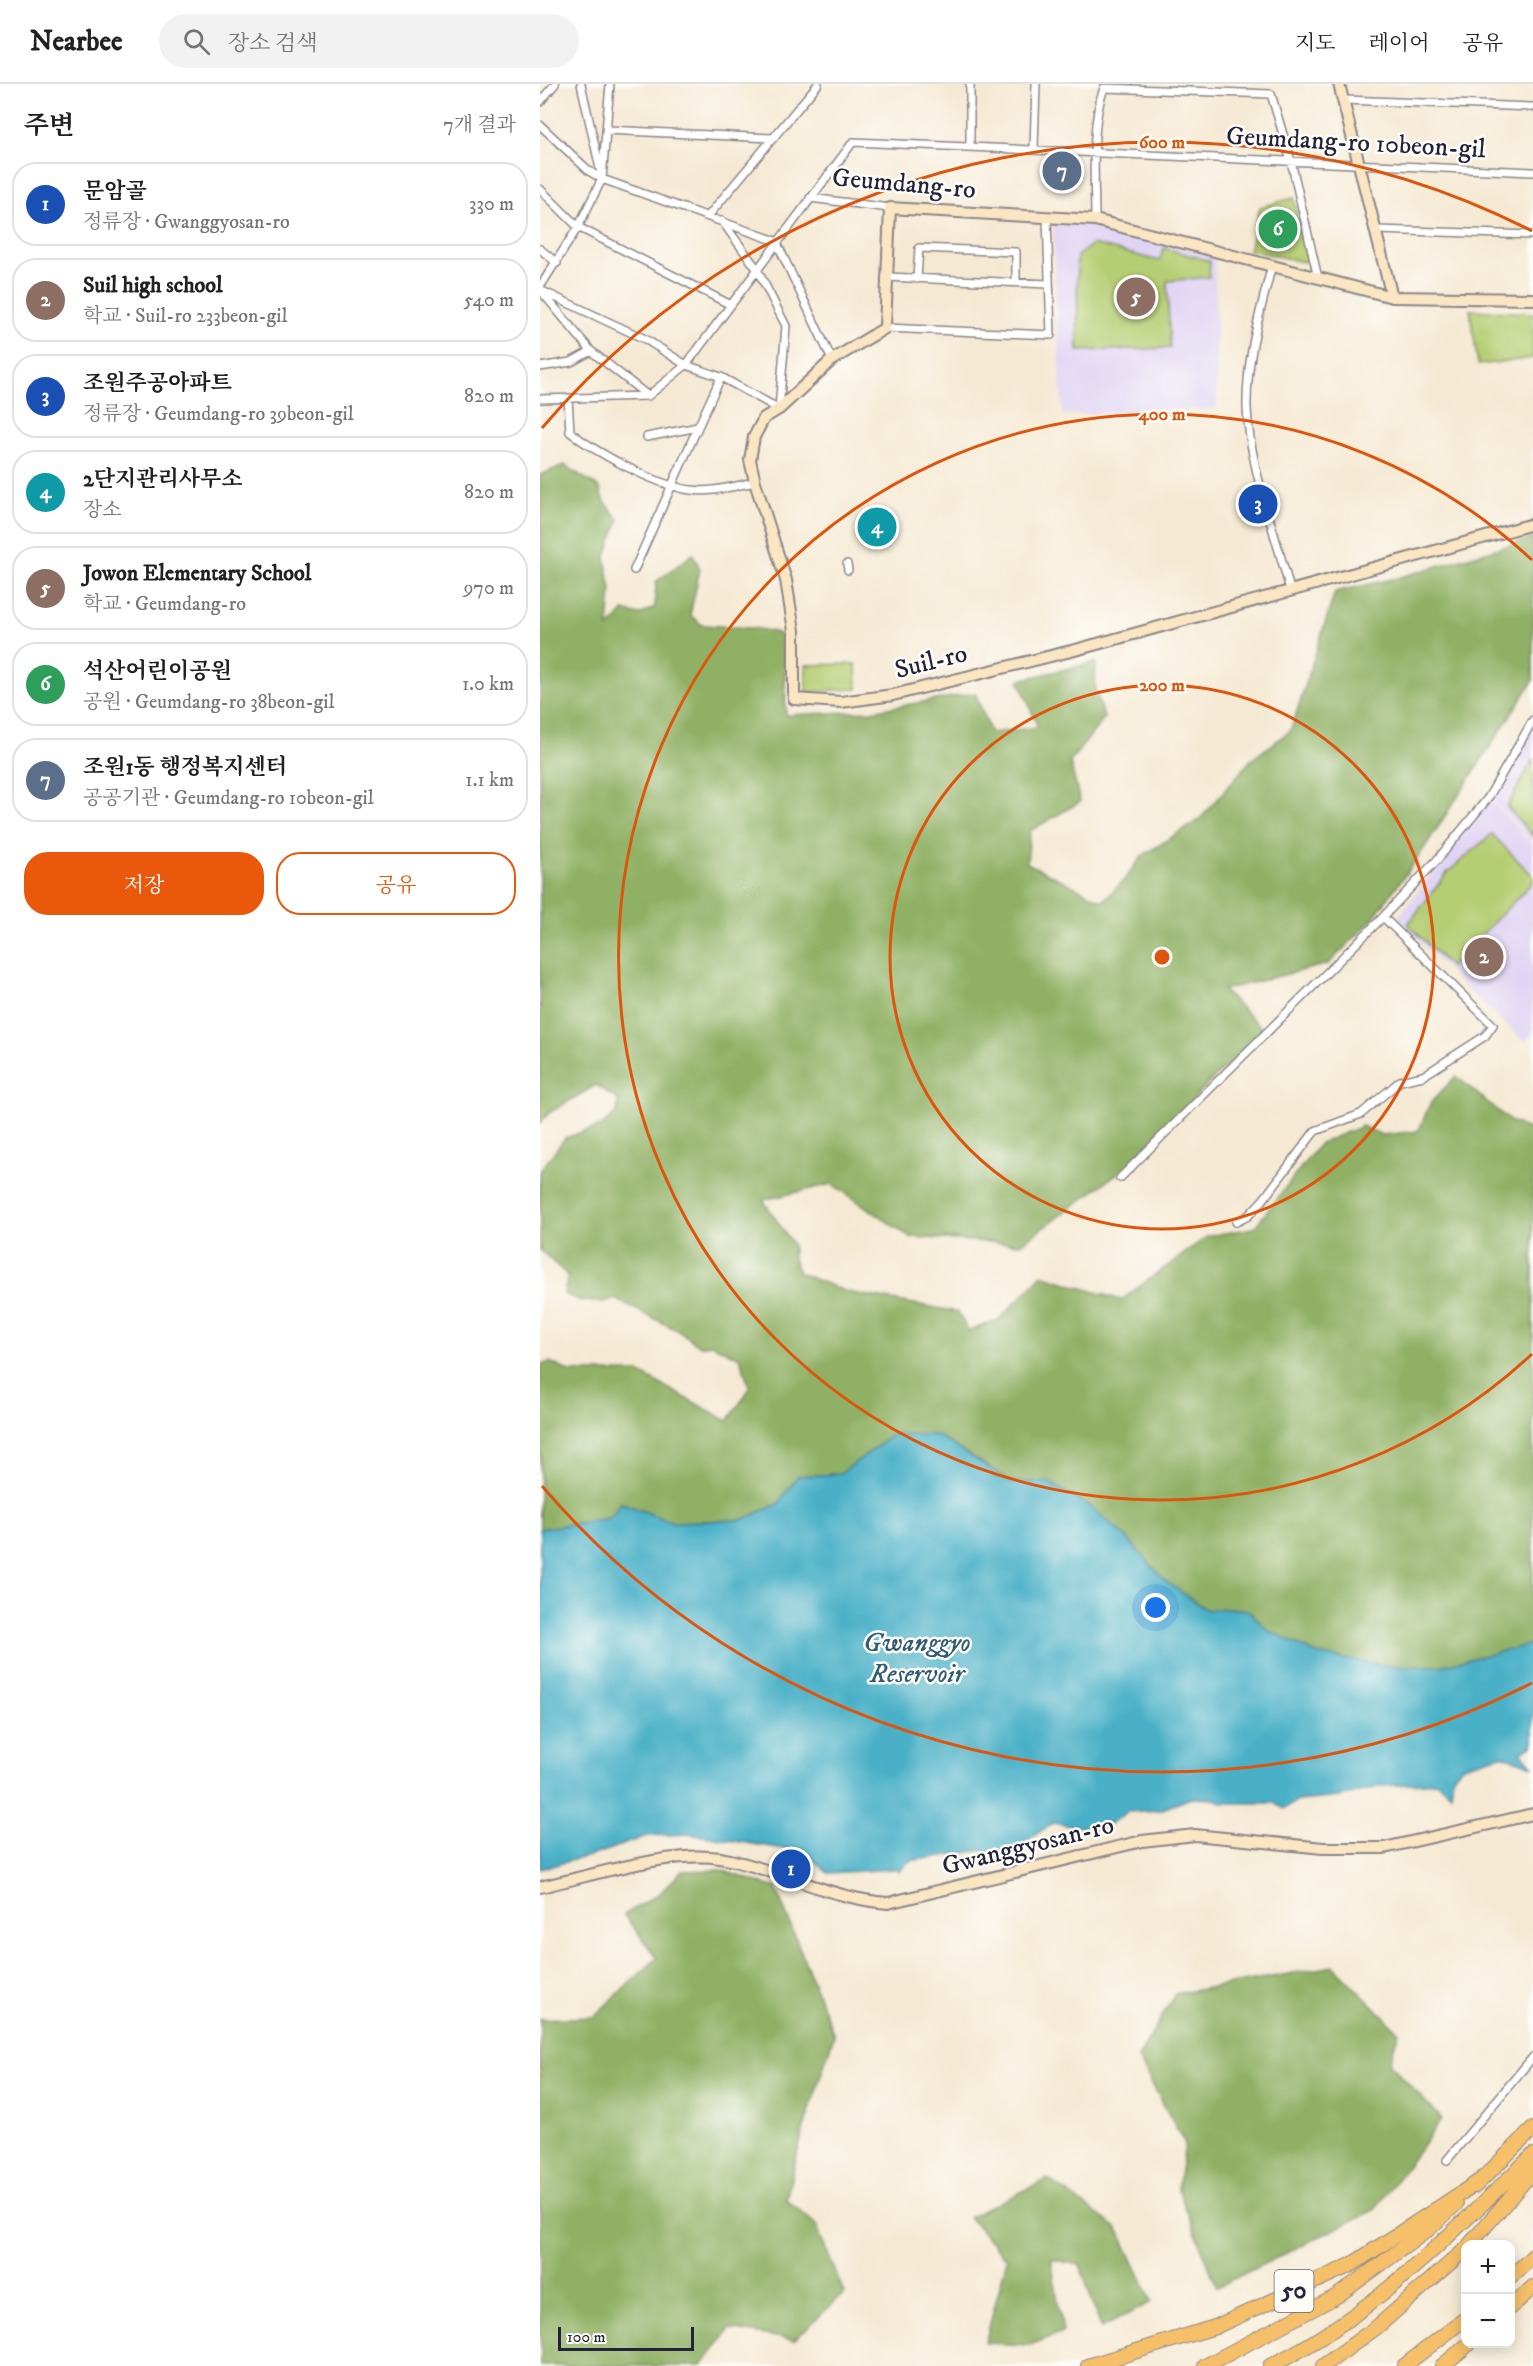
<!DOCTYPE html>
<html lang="ko">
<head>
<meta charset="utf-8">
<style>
  :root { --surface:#fff; --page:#f2f2f2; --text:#202124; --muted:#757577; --line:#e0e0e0; --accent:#ea580c }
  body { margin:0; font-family:"IM FELL DW Pica","Noto Serif KR",serif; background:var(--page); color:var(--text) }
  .controls { position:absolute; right:18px; bottom:18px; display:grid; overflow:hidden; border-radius:12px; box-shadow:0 3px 15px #0003 }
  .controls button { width:54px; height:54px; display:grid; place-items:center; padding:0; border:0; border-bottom:2px solid var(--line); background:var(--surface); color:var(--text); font:30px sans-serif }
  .scale { position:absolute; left:18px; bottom:15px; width:136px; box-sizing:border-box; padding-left:6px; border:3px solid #22223b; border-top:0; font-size:16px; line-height:21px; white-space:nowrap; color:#22223b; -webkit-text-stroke:4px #fdfcf7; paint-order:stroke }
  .you { position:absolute; left:616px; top:1524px; width:21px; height:21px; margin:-15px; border:4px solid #fff; border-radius:50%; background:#1a73e8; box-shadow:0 0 0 9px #1a73e833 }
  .badge { display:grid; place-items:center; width:39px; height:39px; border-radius:50%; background:var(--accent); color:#fff; font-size:20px; font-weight:700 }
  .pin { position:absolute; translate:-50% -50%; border:3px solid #fff; box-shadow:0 2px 6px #0006 }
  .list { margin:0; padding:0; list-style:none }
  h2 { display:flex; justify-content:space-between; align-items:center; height:78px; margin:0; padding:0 24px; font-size:26px }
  h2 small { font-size:20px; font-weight:400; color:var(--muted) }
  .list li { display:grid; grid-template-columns:39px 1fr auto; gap:18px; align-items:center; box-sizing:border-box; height:84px; margin:0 12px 12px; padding:0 12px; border:2px solid var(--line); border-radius:24px }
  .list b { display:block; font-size:22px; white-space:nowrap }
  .list p { margin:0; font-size:20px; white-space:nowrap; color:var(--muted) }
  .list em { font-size:20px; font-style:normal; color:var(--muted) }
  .actions { display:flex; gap:12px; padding:18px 24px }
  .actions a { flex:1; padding:14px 0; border:2px solid var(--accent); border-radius:24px; text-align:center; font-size:21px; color:var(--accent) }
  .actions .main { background:var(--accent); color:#fff }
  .icon { flex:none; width:33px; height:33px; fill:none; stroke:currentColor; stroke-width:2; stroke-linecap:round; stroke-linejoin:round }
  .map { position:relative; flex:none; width:993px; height:2282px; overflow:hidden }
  header { display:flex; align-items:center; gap:36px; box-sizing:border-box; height:84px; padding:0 30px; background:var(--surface); border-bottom:2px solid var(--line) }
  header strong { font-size:28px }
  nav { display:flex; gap:33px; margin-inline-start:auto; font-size:21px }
  .search { width:420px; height:54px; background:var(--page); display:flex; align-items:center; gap:15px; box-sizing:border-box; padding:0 21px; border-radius:33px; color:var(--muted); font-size:22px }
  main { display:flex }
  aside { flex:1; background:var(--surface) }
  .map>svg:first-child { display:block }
</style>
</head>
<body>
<header>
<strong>Nearbee</strong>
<div class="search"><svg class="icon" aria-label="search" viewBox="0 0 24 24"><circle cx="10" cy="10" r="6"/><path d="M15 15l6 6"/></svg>장소 검색</div>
<nav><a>지도</a><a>레이어</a><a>공유</a></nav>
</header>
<main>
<aside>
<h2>주변<small>7개 결과</small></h2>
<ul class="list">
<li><span class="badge" style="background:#1a4fb4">1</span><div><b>문암골</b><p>정류장 · Gwanggyosan-ro</p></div><em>330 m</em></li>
<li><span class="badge" style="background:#8d6e63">2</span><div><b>Suil high school</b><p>학교 · Suil-ro 233beon-gil</p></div><em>540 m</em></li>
<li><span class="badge" style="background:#1a4fb4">3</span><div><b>조원주공아파트</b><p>정류장 · Geumdang-ro 39beon-gil</p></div><em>820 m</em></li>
<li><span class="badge" style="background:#0f9aa8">4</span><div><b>2단지관리사무소</b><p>장소</p></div><em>820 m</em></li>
<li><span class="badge" style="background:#8d6e63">5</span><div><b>Jowon Elementary School</b><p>학교 · Geumdang-ro</p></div><em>970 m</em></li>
<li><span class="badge" style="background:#2e9e5b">6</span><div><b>석산어린이공원</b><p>공원 · Geumdang-ro 38beon-gil</p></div><em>1.0 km</em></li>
<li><span class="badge" style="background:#5c6f8a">7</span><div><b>조원1동 행정복지센터</b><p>공공기관 · Geumdang-ro 10beon-gil</p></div><em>1.1 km</em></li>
</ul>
<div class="actions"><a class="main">저장</a><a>공유</a></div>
</aside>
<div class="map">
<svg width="993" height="2282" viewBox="0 0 993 2282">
  <rect width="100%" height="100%" fill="#fdfcf7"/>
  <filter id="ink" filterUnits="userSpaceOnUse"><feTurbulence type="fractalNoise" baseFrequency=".0167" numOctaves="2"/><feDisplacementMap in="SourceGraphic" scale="12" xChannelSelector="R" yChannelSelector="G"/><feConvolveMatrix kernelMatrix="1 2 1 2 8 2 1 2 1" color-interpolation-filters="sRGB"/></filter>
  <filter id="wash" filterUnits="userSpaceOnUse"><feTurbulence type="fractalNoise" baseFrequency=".008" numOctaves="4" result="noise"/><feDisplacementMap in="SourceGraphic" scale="24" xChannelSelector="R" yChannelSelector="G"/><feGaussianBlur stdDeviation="1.35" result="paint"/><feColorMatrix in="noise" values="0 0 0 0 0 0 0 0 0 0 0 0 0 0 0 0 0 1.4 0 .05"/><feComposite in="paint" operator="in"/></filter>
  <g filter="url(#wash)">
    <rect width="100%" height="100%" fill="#f5e9d3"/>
    <path fill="#e0d4f4" d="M513 138 545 140 675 171 677 325 522 331Z
      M993 643V758L951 715Z
      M950 716 993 761V950L985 958 932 910 857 835Z"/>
    <path fill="#b6ce73" stroke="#6c7857" stroke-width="1.5" d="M754 114 768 175 764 178 709 166 720 123Z
      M553 160 619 177 624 164 670 177 669 193 627 197 630 264 538 267 537 172Z
      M930 226 993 229V274L938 281Z
      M316 580 317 605 266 608V581Z
      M993 675V752L967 723Z
      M952 750 993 792V798L910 883 868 840 907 789Z"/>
    <path fill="#90b165" stroke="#596a50" stroke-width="1.5" d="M24 381 60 404 62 414 79 436 65 474 71 506 68 544 84 527 100 531 115 523 116 498 153 470 160 485 150 531 162 541 213 544 235 548 244 553 246 631 331 627 435 609 451 649 498 643 479 596 556 578 555 605 564 634 530 678 540 718 490 747 487 779 563 817 583 797 602 772 659 736 711 676 751 646 795 508 857 494 993 454V597L877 775 830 838 788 880 683 906 723 945 582 1086 481 1160 370 1153 292 1100 223 1116 253 1161V1175L259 1189 307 1208 418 1228 428 1247 459 1236 502 1191 581 1216 668 1152 714 1144 780 1059 822 1042 842 1051 878 1047 891 1018 916 992 970 1037 993 1047V1560L900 1582H846L776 1570 728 1546 708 1526 688 1524 667 1526 624 1496 586 1453 550 1422 508 1398H471L430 1371 354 1350 300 1390 258 1392 238 1420 202 1436 132 1438 82 1419 70 1434 0 1445V1281L10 1278 30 1288H98L188 1337 210 1304 200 1274 171 1260 160 1262 139 1247 75 1215 61 1218 42 1217 24 1210 28 1192 0 1166V1087L25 1054 61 1042 77 1029 78 1016 56 1001 9 1029 0 1039V391Z
      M181 1786 236 1804 294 1951 263 2047 246 2115 276 2141 304 2209 254 2256 190 2245 162 2282H0V1935L53 1933 117 1874 84 1831 120 1809 142 1787Z
      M793 1882 859 1948 849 1979 902 2035 834 2126 677 2203 638 2105 645 2060 598 1974 635 1910Z
      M508 2095 578 2145 612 2218 561 2244 540 2181 511 2175 523 2248 490 2261 445 2259 467 2175 429 2133Z"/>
    <path fill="#48b0c7" stroke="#356981" stroke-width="1.5" d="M354 1350 397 1351 471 1398H508L550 1422 586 1453 624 1496 667 1526 688 1524 708 1526 728 1546 776 1570 846 1582H900L993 1560V1661L981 1668 993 1682 961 1671 923 1682 913 1692 911 1710 897 1698 842 1702 801 1713 758 1717 743 1725 734 1719H684L674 1715 651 1714 620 1726 587 1728 561 1746 513 1739 461 1774 450 1772 443 1766 369 1777 359 1788 354 1785 288 1789 264 1768 150 1750 107 1752 60 1769 0 1785V1445L70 1434 81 1419 132 1438 202 1436 238 1420 258 1392 300 1390Z"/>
  </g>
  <g filter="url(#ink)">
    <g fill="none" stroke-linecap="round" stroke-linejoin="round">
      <g stroke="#8c8687" stroke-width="10">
        <path id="street" d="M41 0 61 89
          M803 16 993 23
          M0 18 15 0
          M0 41 49 87 62 95 236 157 292 276
          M67 46 232 54
          M430 63V0
          M494 64 496 0
          M0 105 38 143 191 221
          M270 114 350 124
          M169 131 278 0
          M555 136C555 96 550 41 564 4L731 10 751 77 778 194
          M836 146 993 151
          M0 165 17 179
          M732 181C720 228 706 275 707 324 709 381 736 451 750 506
          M347 193 509 200
          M377 195 379 164 476 168V199
          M0 203 38 143 62 95 70 0
          M0 206 105 255 146 281 181 293 239 325 246 242 217 185 182 137
          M2 208 51 267 108 312
          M345 244 511 251 507 134
          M0 283 31 278 51 267
          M28 314 30 348C57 369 117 402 151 406 172 409 194 402 215 398
          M0 315 108 312 146 281 313 58 993 88
          M107 353 158 343 181 293
          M307 480 308 486
          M94 486 158 343
          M580 1094 843 833
          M696 1138 708 1132 723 1116 775 1047 821 1030 860 997 883 992 945 952 953 941 843 833 897 776 948 714 993 636
          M907 2076 993 1973"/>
      </g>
      <g stroke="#8c8687" stroke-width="14">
        <path id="secondary" d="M799 0 852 213
          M993 215 852 213 555 136 350 124 345 244 292 276 239 325 224 334 214 353 210 376 215 398 246 496 254 547V615L301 618 353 611 539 565 993 440
          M0 1803C51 1792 129 1766 180 1774 237 1784 290 1815 348 1819L602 1757 655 1751 783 1764H844L993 1730"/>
      </g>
      <g stroke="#8c8687" stroke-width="16">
        <path id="highway" d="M935 2102 993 2045
          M930 2160 993 2087
          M970 2194 993 2172
          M970 2224 993 2203
          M548 2282 675 2243 811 2181 941 2096
          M665 2282 797 2212 889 2145 916 2120
          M730 2282C832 2232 912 2149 993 2071
          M783 2282 837 2243 926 2165
          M864 2282 926 2234
          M902 2282 929 2260"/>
      </g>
      <use href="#street" stroke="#fff" stroke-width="7"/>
      <use href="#secondary" stroke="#fbe6c4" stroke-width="10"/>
      <use href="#highway" stroke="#f6c06b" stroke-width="14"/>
    </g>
  </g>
  <g fill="none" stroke="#de560e" stroke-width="3">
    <circle cx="622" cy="873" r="272"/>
    <path d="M992 1270A543 543 0 1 1 992 476"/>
    <path d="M992 1599A815 815 0 0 1 2 1402M2 344A815 815 0 0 1 992 147"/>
  </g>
  <g text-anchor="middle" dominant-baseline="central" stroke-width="5" stroke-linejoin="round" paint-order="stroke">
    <rect fill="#fdfcf7" stroke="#646373" stroke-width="1.5" x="734.5" y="2186" width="39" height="42" rx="4.5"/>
    <g font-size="24" font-weight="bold" fill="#22223b">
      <text x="754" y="2207">50</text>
    </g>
    <g font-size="26" fill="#22223b" stroke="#fdfcf7">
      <text transform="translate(816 59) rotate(3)">Geumdang-ro 10beon-gil</text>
      <text transform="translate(364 100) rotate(5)">Geumdang-ro</text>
      <text transform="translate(391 578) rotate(-14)">Suil-ro</text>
      <text transform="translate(488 1762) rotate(-14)">Gwanggyosan-ro</text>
    </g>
    <g font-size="27" font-style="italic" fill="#315b73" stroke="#fdfcf7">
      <text x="377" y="1559">Gwanggyo<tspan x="377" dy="31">Reservoir</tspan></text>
    </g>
  </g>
  <circle cx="622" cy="873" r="9" fill="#de560e" stroke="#fdfcf7" stroke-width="3"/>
  <g font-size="18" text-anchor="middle" font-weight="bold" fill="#de560e" stroke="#fdfcf7" stroke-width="5" stroke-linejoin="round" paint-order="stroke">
    <text x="622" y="64">600 m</text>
    <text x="622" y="336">400 m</text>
    <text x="622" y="607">200 m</text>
  </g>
</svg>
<div class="controls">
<button>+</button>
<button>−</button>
</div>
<div class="scale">100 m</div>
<div class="you"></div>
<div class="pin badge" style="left:251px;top:1785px;background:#1a4fb4">1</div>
<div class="pin badge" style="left:944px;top:873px;background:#8d6e63">2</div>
<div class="pin badge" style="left:718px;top:420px;background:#1a4fb4">3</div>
<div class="pin badge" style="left:337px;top:443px;background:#0f9aa8">4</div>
<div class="pin badge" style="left:596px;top:213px;background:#8d6e63">5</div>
<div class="pin badge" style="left:738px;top:145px;background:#2e9e5b">6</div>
<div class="pin badge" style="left:522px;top:87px;background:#5c6f8a">7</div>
</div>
</main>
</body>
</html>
